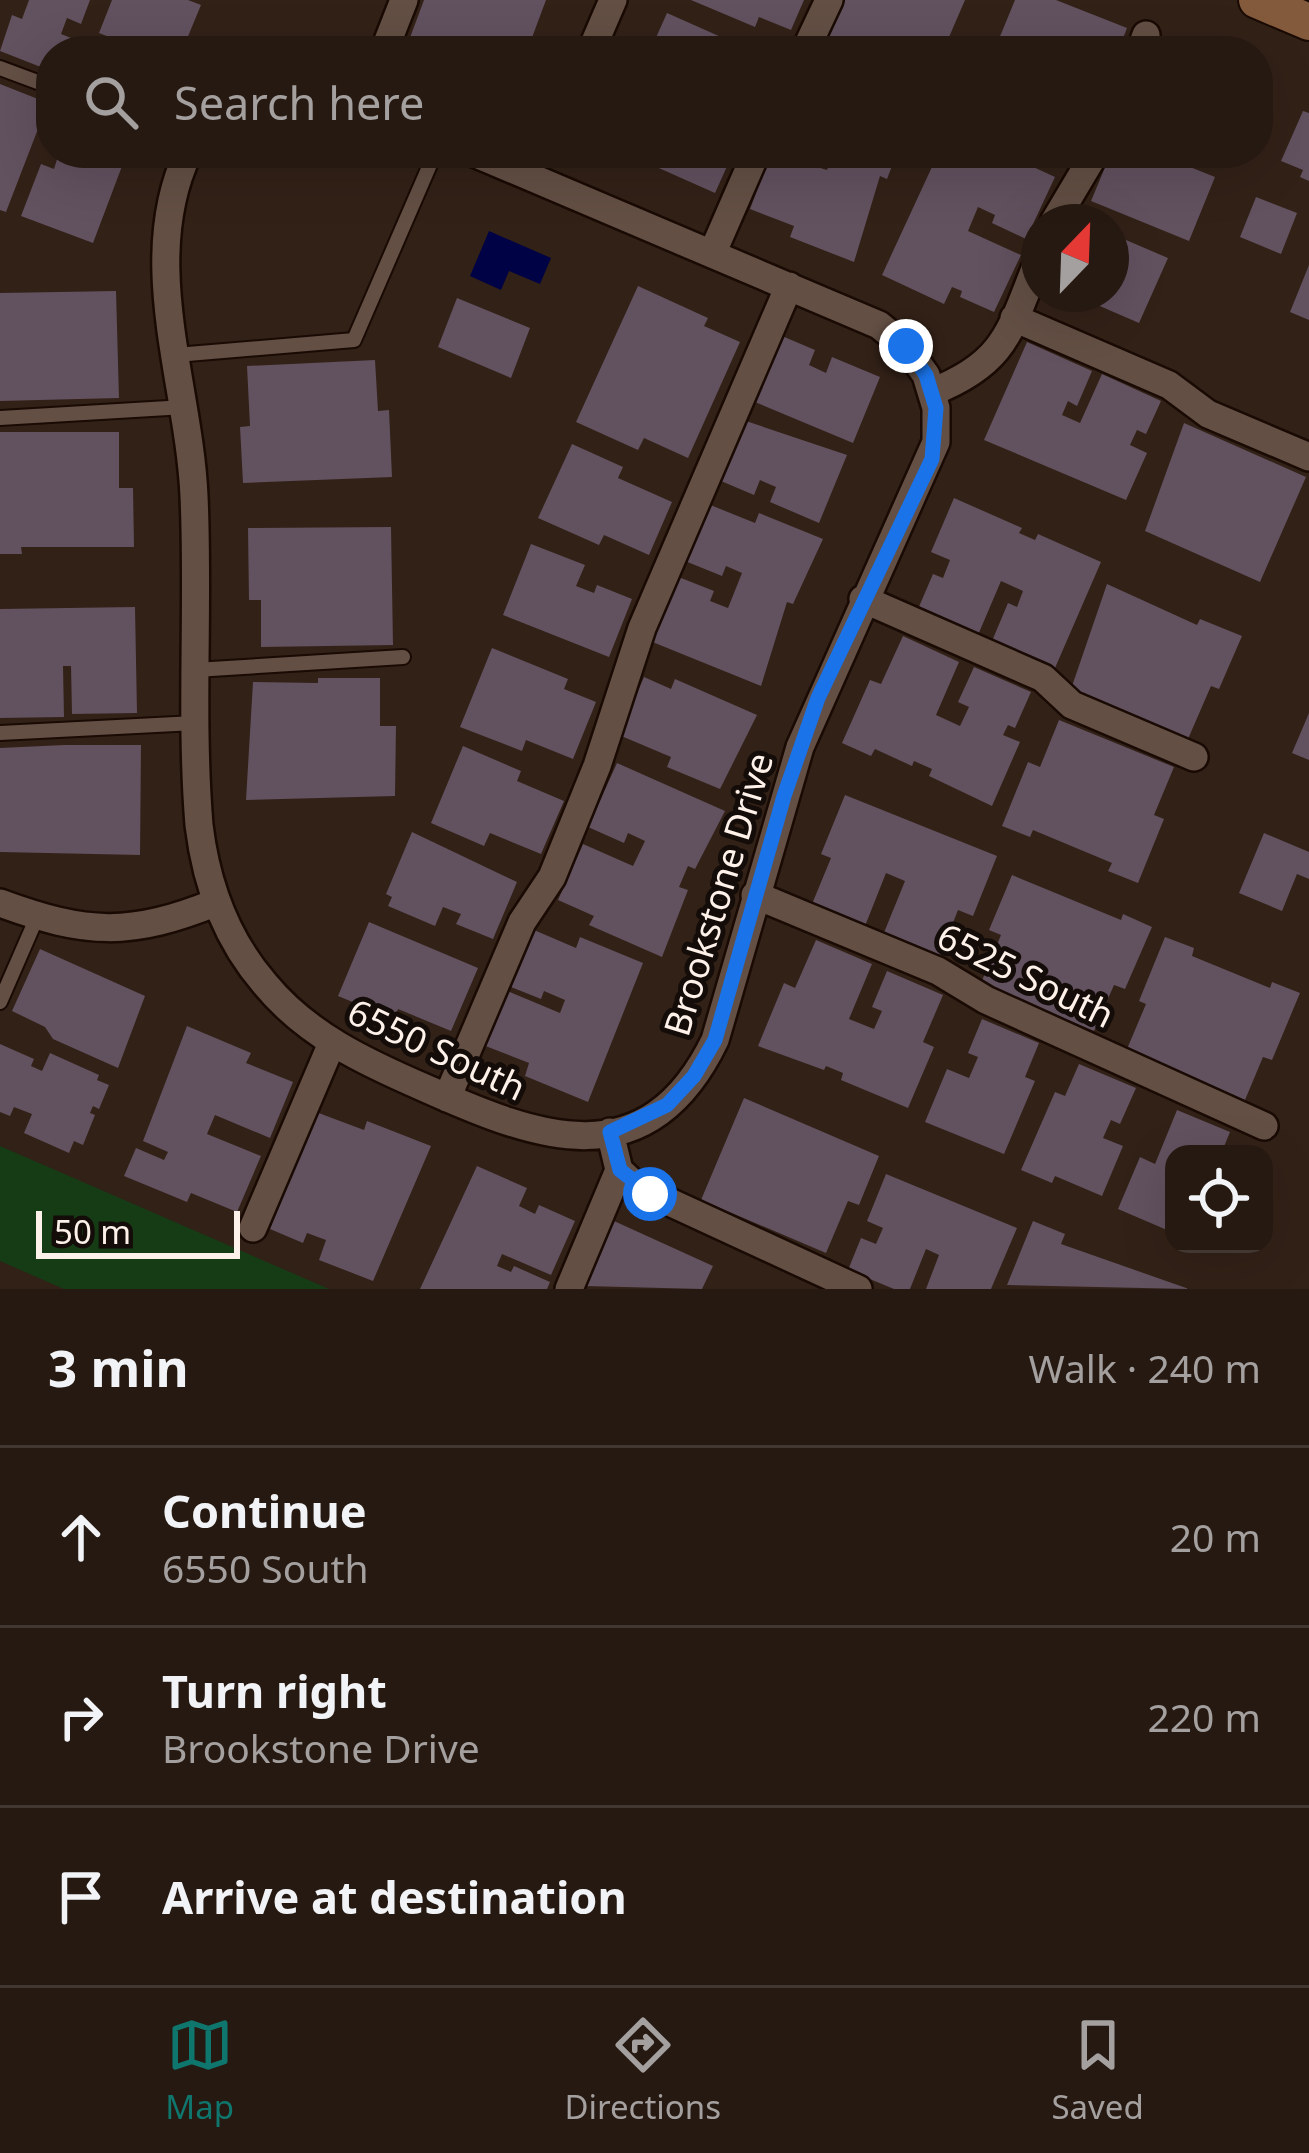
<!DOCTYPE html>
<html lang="en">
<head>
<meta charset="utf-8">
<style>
  :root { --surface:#261911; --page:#32261f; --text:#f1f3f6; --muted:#a4a09f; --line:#423831; --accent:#0f766e }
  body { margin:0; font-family:"Noto Sans",sans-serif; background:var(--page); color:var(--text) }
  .controls { position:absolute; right:36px; bottom:36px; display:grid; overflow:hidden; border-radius:24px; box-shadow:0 12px 48px #0002 }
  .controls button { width:108px; height:108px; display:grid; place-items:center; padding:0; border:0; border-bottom:3px solid var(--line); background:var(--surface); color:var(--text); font:60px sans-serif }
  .compass { position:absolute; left:1021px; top:204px; width:108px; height:108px; border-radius:50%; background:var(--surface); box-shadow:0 12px 48px #0002; rotate:23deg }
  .scale { position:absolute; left:36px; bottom:30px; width:204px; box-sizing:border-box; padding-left:12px; border:6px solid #fdf1ea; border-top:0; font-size:33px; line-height:42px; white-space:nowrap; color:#fdf1ea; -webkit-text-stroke:9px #140c08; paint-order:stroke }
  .stop { position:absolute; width:36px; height:36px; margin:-27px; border:9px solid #1a73e8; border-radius:50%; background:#fff }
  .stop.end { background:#1a73e8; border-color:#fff; box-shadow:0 3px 12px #0008 }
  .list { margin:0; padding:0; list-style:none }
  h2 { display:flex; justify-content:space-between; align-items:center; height:156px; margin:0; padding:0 48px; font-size:51px }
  h2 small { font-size:39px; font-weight:400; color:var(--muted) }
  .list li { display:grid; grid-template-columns:78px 1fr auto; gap:36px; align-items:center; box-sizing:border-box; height:180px; padding:0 48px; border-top:3px solid var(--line) }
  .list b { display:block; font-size:45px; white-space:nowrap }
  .list p { margin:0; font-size:39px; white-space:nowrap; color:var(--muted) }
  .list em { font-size:39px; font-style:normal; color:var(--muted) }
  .icon { flex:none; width:66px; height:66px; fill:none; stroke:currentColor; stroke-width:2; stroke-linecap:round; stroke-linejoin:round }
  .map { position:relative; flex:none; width:1309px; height:1289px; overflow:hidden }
  .search { position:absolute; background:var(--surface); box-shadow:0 12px 48px #0002; left:36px; right:36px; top:36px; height:132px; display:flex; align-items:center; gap:30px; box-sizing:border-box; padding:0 42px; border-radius:48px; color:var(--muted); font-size:45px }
  .sheet { height:696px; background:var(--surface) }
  nav { display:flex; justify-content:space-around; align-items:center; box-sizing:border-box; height:168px; border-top:3px solid var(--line); background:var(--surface); font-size:33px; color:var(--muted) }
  nav a { display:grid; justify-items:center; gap:6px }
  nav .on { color:var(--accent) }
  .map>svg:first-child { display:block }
</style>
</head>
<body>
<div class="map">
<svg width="1309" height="1289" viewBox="0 0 1309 1289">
  <rect width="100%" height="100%" fill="#322117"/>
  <path fill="#163c16" d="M0 1146 329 1289H64L0 1261Z"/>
  <path fill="#000246" d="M489 231 551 258 540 284 509 271 501 290 470 276Z"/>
  <path fill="#62515f" d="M29 0H90L81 24 67 18 61 34 71 38 66 51H51V71L0 51 12 15 22 19Z
    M112 0H188L201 5 182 51H107L112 38 99 33Z
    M424 0H546L527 51H405Z
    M691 0H804L791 30 759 17 755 27Z
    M845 0H965L943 51H836L825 46Z
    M1015 0H1056L1127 28 1118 51H994Z
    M667 13 739 45 736 51H650Z
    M0 84 48 103 6 212 0 210Z
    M1303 111 1309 113V181L1300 177 1303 170 1281 161Z
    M59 153H127L93 243 21 216 41 164 54 169Z
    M625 153H733L715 193Z
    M771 153 827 170 834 153H897L887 179 880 176 854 262 790 237 794 226 750 209Z
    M929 153H1003L1055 177 1026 239 992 223 995 215 978 207 968 231 1021 255 994 312 960 297 962 291 952 287 944 304 882 275 937 156Z
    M1111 153H1155L1215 177 1189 241 1091 201Z
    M1256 197 1297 213 1281 254 1240 237Z
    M1119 237 1168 258 1139 323 1072 294H1111V241L1116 243Z
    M1309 265V320L1290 312Z
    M638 286 708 318 704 326 740 342 688 458 644 438 638 450 576 422Z
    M116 291 119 398 0 401V293Z
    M457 298 530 328 511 378 438 347Z
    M782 336 815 350 809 365 826 373 832 357 880 377 853 443 755 402Z
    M1027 342 1092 371 1077 406 1068 401 1062 415 1080 423 1102 374 1161 401 1146 434 1137 430 1130 445 1147 453 1126 500 984 440Z
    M375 360 378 411 389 410 392 477 243 483 240 427 250 426 247 366Z
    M746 421 847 455 819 523 770 502 776 487 760 480 754 495 721 481Z
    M1184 423 1306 477 1260 582 1145 531Z
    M0 432H119V488H133L134 547H21L22 554H0Z
    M572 444 623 467 618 478 672 502 649 555 604 535 599 545 538 518Z
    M954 498 1022 528 1019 533 1035 540 1038 534 1101 562 1055 668 992 641 1008 603 1017 607 1023 591 1001 581 978 635 918 609 933 574 943 578 950 560 931 552Z
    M708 504 755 523 759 513 823 539 793 604 787 602 761 686 650 641 676 576 714 591 710 601 728 608 742 573 726 566 722 576 685 561Z
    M391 527 393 645 261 647V600H249L248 528Z
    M531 544 585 565 576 586 594 593 597 585 632 599 609 657 503 615Z
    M1107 584 1197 625 1200 619 1242 636 1219 689 1211 686 1188 739 1071 689Z
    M135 607 137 713 72 714 71 666H63L64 717 0 718V609Z
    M903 636 959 662 936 715 960 726 969 707 958 702 974 667 1031 692 1015 728 1008 725 1003 735 1020 742 992 806 929 776 932 769 914 761 912 766 875 749 871 756 842 743 870 680 881 684Z
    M492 648 568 679 564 689 596 702 573 759 526 740 522 751 460 727Z
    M644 677 671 689 675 679 757 715 720 789 667 767 671 757 619 735Z
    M318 678H380V726H396L395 796 246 800 253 682 318 683Z
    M1309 713V760L1292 753Z
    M1059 720 1174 767 1154 815 1164 819 1138 883 1108 871 1112 863 1033 830 1030 837 1002 826 1028 762 1040 767Z
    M64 745H141L140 855 0 852V748Z
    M463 746 521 771 517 781 564 801 541 854 490 833 484 846 431 823Z
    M617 763 725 811 695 869 688 866 679 887 688 890 662 957 589 925 594 916 558 900 583 844 633 866 645 841 628 833 624 843 588 827Z
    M845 795 997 856 973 916 958 910 939 958 883 935 905 881 886 873 865 926 812 904 831 858 821 854Z
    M412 832 517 882 493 939 456 924 461 914 443 907 435 926 388 906 392 897 386 894Z
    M1264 833 1309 852V879L1297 874 1282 911 1239 893Z
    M1012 875 1121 920 1123 914 1152 927 1125 989 1114 985 1094 1031 981 983 1001 935 989 930Z
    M369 922 478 968 451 1031 398 1009 394 1019 338 996Z
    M534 930 576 948 580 937 643 963 588 1102 525 1076 529 1063 483 1045 505 990 560 1013 565 1000 544 991 541 999 511 987Z
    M1165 937 1194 948 1192 956 1270 988 1272 982 1300 993 1272 1060 1263 1057 1245 1100 1127 1049 1146 1004 1139 1001Z
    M816 940 872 964 849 1019 874 1029 882 1011 872 1007 887 971 943 995 923 1042 934 1047 908 1108 841 1080 843 1073 826 1066 824 1070 758 1046 784 983 795 988Z
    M40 949 145 996 118 1068 53 1039 45 1027 12 1011Z
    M982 1019 1039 1043 1025 1077 1035 1081 1004 1154 925 1122 947 1069 969 1078 978 1057 968 1053Z
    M187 1026 251 1053 246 1063 293 1082 270 1138 215 1115 207 1134 261 1156 237 1212 191 1193 187 1202 124 1176 136 1148 164 1160 168 1152 143 1141Z
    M0 1044 34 1059 31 1066 42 1071 50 1053 99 1075 97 1080 109 1085 99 1109 93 1106 90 1113 95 1115 83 1145 74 1141 69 1153 24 1133 32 1114 14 1107 10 1116 0 1112Z
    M1079 1064 1136 1088 1120 1124 1111 1120 1103 1138 1123 1146 1102 1196 1055 1176 1052 1183 1021 1170 1055 1092 1065 1096Z
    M744 1098 879 1156 859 1205 848 1201 826 1253 701 1200Z
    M1177 1110 1230 1132 1221 1154H1174V1233L1118 1209 1140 1157 1155 1164Z
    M316 1112 364 1130 367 1121 431 1146 373 1281 319 1260 326 1240 307 1233 303 1243 270 1229Z
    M477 1166 527 1188 519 1206 535 1214 539 1205 575 1221 551 1275 502 1254 497 1266 511 1272 514 1266 550 1282 547 1289H420Z
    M886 1174 1017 1228 991 1289H926L939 1255 926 1249 910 1289H894L848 1270 861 1238 876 1244 883 1228 867 1221Z
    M614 1221 713 1266 702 1289 585 1286Z
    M1033 1221 1065 1234 1061 1244 1189 1289 1007 1285Z"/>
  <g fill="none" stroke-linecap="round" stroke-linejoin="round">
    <g stroke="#190a03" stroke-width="18">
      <path id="lane" d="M0 68 51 87
        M176 355 354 340 435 153
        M0 418 185 407
        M195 670 403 657
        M0 733 195 723
        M0 1002 37 917"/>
    </g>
    <g stroke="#190a03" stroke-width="32">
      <path id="street" d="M384 51 404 0
        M591 51 613 0
        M805 51 829 0
        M1140 51 1146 35
        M188 153C137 261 189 384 194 496 199 605 190 715 199 825 206 883 226 939 265 984 307 1035 365 1062 425 1088 537 1138 647 1181 715 1040L800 747 936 442V408L926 375 906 347 879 325 474 153
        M1054 222 1095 153
        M712 254 756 153
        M1014 318 1169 385 1208 414 1309 457
        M932 392C1008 362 1010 329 1039 259
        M863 599 1043 678 1072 705 1194 757
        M755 895 938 971 986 1000 1264 1126
        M0 903C87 935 130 937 217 902
        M447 1098 522 922 552 877 597 766 642 628 789 286
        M610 1132 619 1170 637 1187 858 1289
        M253 1228 332 1043
        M569 1289 619 1170"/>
    </g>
    <g stroke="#190a03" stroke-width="40">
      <path id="secondary" d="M1257 0 1309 22"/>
    </g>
    <use href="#lane" stroke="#634f44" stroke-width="14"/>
    <use href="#street" stroke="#634f44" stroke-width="27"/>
    <use href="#secondary" stroke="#835a3c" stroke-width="36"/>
  </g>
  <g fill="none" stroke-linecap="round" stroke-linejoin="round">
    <path stroke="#1a73e8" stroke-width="15" d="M650 1194 620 1170 610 1132 667 1105 694 1076 715 1040 784 796 818 698 932 459 936 408 926 375 906 346"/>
  </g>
  <g text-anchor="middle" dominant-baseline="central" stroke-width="10" stroke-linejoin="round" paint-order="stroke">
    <g font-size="36" fill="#fdf1ea" stroke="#140c08">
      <text transform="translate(718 894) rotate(-73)">Brookstone Drive</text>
      <text transform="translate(1026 975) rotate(26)">6525 South</text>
      <text transform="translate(437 1049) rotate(25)">6550 South</text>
    </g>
  </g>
</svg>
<div class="controls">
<button><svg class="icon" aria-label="locate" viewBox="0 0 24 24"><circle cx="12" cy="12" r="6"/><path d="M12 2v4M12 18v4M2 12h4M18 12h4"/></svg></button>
</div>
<svg class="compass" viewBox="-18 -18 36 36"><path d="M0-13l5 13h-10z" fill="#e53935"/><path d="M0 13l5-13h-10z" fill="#a4a09f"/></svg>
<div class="scale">50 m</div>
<div class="stop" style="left:650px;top:1194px"></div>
<div class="stop end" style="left:906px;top:346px"></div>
<div class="search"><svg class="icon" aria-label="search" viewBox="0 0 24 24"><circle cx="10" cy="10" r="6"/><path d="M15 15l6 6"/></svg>Search here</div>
</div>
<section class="sheet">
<h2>3 min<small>Walk · 240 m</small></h2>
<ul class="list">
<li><svg class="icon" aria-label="ahead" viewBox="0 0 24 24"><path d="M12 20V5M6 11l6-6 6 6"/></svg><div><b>Continue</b><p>6550 South</p></div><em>20 m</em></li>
<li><svg class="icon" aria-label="right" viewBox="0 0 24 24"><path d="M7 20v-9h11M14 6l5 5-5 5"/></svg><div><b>Turn right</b><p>Brookstone Drive</p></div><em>220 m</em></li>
<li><svg class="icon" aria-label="arrive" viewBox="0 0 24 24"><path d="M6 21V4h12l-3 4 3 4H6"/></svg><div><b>Arrive at destination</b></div></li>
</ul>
</section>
<nav>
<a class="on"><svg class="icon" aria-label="map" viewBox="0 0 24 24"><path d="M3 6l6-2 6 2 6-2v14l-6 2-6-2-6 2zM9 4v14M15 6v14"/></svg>Map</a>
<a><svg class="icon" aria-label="directions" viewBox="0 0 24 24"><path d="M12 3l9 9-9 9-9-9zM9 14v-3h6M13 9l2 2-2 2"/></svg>Directions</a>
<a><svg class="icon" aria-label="saved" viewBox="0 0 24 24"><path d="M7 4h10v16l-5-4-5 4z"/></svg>Saved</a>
</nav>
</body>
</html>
